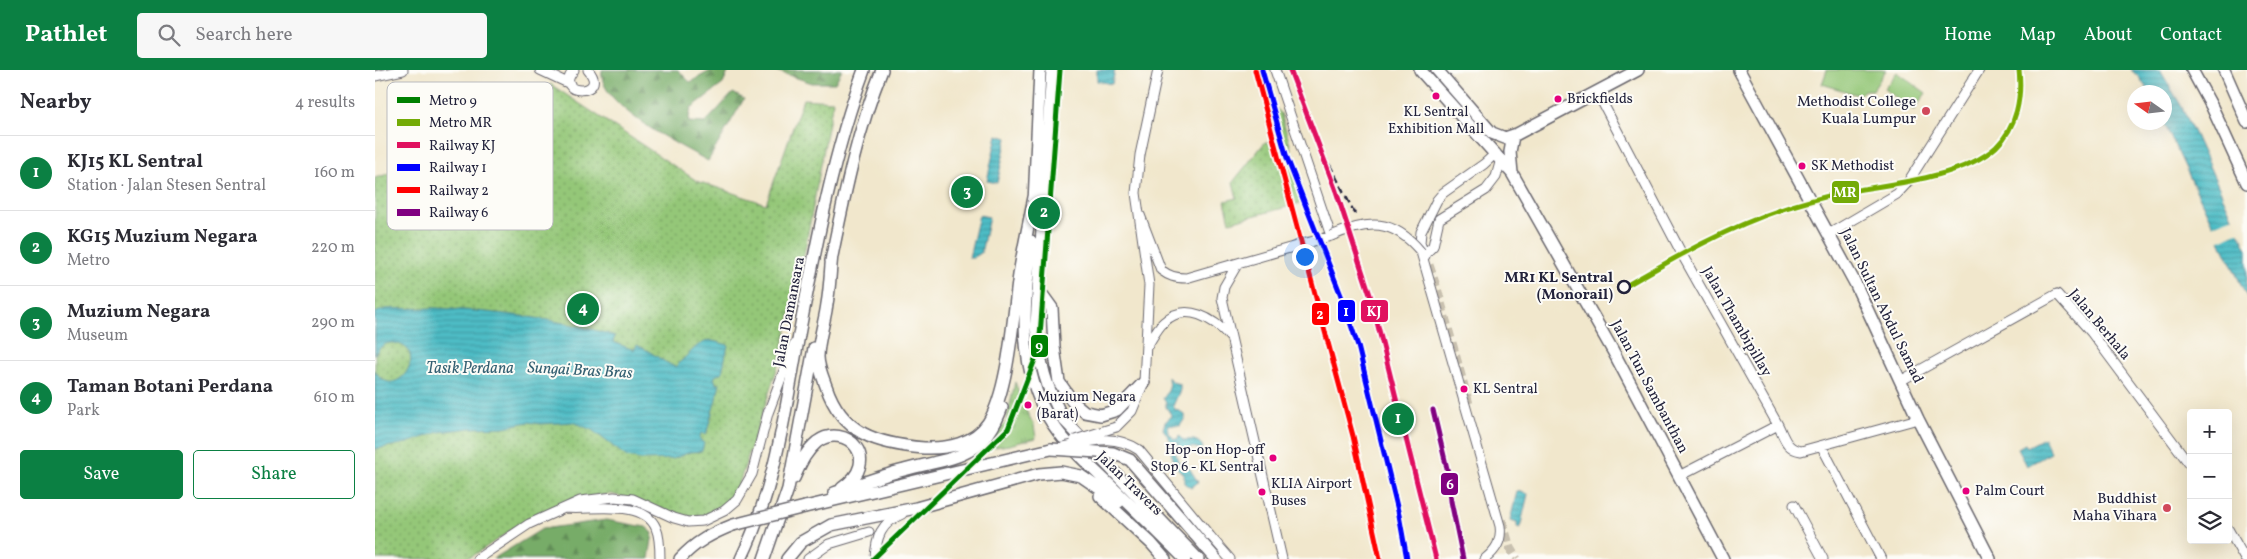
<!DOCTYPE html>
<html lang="en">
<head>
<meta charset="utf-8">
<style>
  :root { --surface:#fff; --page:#f7f7f7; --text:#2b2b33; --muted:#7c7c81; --line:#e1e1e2; --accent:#0b8043 }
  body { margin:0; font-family:Vollkorn,serif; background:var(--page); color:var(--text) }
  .controls { position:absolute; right:15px; bottom:15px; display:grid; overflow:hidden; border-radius:5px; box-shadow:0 5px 20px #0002 }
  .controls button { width:45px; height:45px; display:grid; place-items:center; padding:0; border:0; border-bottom:1px solid var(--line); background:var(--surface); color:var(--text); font:25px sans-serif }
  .compass { position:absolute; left:1752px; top:15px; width:45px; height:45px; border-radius:50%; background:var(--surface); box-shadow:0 5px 20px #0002; rotate:284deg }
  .you { position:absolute; left:929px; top:186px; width:18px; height:18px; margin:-12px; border:4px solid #fff; border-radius:50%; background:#1a73e8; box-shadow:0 0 0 8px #1a73e833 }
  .badge { display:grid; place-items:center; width:32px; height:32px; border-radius:50%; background:var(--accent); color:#fff; font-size:16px; font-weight:700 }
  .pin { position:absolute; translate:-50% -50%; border:2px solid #fff; box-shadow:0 1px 5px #0006 }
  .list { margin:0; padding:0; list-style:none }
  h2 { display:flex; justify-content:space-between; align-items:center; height:65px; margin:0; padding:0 20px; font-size:21px }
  h2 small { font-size:16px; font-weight:400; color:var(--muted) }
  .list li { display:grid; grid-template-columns:32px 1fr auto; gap:15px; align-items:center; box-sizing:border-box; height:75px; padding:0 20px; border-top:1px solid var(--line) }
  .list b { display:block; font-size:19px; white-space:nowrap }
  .list p { margin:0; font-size:16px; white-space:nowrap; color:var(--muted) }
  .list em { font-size:16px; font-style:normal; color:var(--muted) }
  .actions { display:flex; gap:10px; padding:15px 20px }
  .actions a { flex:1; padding:11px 0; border:1px solid var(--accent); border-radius:5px; text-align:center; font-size:18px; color:var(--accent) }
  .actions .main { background:var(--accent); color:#fff }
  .icon { flex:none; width:28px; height:28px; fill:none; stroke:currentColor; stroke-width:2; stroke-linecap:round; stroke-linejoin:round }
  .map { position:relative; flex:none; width:1872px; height:489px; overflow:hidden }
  header { display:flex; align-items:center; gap:30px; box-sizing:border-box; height:70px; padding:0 25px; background:var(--accent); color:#fff }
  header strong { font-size:24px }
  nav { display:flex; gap:28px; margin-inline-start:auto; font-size:18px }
  .search { width:350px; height:45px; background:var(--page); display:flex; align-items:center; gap:12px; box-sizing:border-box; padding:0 18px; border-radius:5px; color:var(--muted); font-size:19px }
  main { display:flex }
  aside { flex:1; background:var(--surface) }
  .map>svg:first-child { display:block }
</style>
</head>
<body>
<header>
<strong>Pathlet</strong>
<div class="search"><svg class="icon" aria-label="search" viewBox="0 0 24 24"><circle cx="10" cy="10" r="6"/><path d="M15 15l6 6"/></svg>Search here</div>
<nav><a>Home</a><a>Map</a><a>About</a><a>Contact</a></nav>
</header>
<main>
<aside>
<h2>Nearby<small>4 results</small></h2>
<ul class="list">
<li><span class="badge">1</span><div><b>KJ15 KL Sentral</b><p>Station · Jalan Stesen Sentral</p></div><em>160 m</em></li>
<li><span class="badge">2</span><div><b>KG15 Muzium Negara</b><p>Metro</p></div><em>220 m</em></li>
<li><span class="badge">3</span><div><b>Muzium Negara</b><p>Museum</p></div><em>290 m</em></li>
<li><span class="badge">4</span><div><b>Taman Botani Perdana</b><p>Park</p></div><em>610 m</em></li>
</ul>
<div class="actions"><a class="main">Save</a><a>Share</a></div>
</aside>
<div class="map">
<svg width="1872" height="489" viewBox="0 0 1872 489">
  <defs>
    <pattern id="grass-tufts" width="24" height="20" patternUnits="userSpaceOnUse" patternTransform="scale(1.25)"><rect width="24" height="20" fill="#94c778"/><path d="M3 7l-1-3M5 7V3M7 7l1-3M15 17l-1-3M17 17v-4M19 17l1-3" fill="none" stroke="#78a164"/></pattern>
    <pattern id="forest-firs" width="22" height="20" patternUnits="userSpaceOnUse" patternTransform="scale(1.25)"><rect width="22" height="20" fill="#77ac68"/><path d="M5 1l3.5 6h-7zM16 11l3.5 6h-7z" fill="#618c57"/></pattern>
    <pattern id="park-dots" width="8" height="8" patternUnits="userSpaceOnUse" patternTransform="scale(1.25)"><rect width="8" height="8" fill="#94c778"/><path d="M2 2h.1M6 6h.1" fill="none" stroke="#78a164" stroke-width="1.8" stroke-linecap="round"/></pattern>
    <pattern id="water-rules" width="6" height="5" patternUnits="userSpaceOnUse" patternTransform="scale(1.25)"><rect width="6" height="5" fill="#4ebcc5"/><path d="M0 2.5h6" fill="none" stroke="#4098a1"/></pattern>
  </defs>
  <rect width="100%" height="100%" fill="#fdfcf7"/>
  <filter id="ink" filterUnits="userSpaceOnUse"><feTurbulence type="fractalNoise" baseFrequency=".02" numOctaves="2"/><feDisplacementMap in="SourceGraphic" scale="10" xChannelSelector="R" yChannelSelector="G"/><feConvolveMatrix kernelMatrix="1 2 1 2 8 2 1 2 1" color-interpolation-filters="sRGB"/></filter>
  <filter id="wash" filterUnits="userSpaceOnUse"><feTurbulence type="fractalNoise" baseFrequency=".0096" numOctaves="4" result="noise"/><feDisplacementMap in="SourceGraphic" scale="20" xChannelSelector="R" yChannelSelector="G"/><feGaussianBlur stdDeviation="1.12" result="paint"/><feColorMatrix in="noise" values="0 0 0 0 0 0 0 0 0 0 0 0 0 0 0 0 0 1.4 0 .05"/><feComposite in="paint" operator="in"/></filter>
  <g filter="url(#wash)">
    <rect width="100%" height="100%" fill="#f1e7cc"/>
    <path fill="url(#grass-tufts)" stroke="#5b745a" d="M640 312 649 337 659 355 661 368 634 375 606 379 631 353Z"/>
    <path fill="url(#forest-firs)" stroke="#4c6752" d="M227 0H303L315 12 337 0H354L348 14 316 38 313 52 330 53 358 23 369 29 333 91C306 76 221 35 227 0Z
      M398 0H467L460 13H437Z
      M231 450 271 457 278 463 274 489H118L167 459Z"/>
    <path fill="url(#park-dots)" stroke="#5b745a" d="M175 14 322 111 391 134 428 29 458 31 429 185 404 293 360 426 339 444 321 447H306L237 424 201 428 145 454 98 486 86 489H0V108L163 57Z
      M902 39 906 43 931 132 855 152 850 131 862 128 858 112 890 72 895 73 903 61 898 40Z"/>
    <path fill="#94c778" stroke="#5b745a" d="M1452 0H1511L1498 20H1490L1483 25 1447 14Z
      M1522 2 1551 23 1539 40 1509 19Z"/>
    <path fill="url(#water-rules)" stroke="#386f80" d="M722 0H740L737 14 722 11Z
      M1756 0H1785L1808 39 1872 179V227L1789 53 1790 22H1774L1764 7Z
      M622 65 632 68 622 113 612 111Z
      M604 145 614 147 606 183 598 188H594Z
      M61 238C121 242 183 248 240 266L238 272 259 280 262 275C276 281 286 291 300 297L322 276 334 270 353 275 347 302 339 307 341 314H345L331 365 326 363 324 369 329 373 327 381 315 382 298 389 268 390 252 387 217 360 198 352 166 354 153 352 129 357 95 358 64 362 32 373 0 379V300C19 337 58 278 19 273 11 272 4 277 0 284V243L10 239Z
      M793 307 797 312 805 314V320L798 336 800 339 808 343 810 348 805 356 793 355 794 363 799 369H803L804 365 808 370C817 370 822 368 828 377L826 380C819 375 811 379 805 382L802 379 804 373 799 376 803 392 811 393 823 412 816 418 809 413V405L799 395 796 381 793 377 796 371 788 359 790 352 797 346 791 337V333L788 328 794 319Z
      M1669 368 1676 383 1652 396 1643 378 1650 374 1652 377Z
      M1142 421 1153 424 1145 458 1142 457V453L1135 451Z"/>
    <path fill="#f1e7cc" d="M1859 147 1867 161 1843 171 1835 156Z"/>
  </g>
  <g filter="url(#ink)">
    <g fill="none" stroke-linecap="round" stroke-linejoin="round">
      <path stroke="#c8c0af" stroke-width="9" stroke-dasharray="9 4.5" stroke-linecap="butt" d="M1054 195 1063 222 1094 334
        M1127 450 1135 478 1142 489"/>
      <g stroke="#6a676e" stroke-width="11">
        <path id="minor" d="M165 0 195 14
          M199 0C176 27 236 26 213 0
          M0 6 28 0
          M1222 22 1309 188 1403 355C1409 367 1411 379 1426 381L1543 349
          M765 145 786 200C794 206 800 208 811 208L956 166 900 0
          M1454 164 1522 124 1533 112 1604 0
          M1046 182 1125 456C1127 471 1121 480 1110 489
          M1050 184 1058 176 1064 149 1111 120 1121 107 1126 89
          M1050 186 1045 173 1046 162 1062 130 1068 123 1109 94 1121 83
          M863 193 849 217 847 228 907 489
          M773 275C778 267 782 258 789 252 811 231 839 249 855 267
          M1527 310 1682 224 1716 262 1816 396
          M741 357 757 341 769 312 774 215 761 123 765 85 783 0
          M1447 377 1506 489
          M1304 406 1403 355
          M1419 435 1448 489
          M190 438C215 441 268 428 281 458 285 467 285 479 285 489
          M1853 459 1870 489
          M835 466 855 489
          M102 489 154 454 205 431 239 427 258 429 299 448 313 452 328 451 349 441 362 430 377 404 393 343 419 274
          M433 489 454 474 494 462
          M500 489C501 467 506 453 527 444"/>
      </g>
      <g stroke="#6a676e" stroke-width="14">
        <path id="major" d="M677 0 661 256C665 294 670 316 689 350L823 489
          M1045 0 1137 103 1238 281 1348 489
          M1062 0 1117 63 1130 68 1142 64 1263 0
          M1364 0 1480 213 1543 349 1615 489
          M1817 0 1837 37 1872 113
          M1849 0 1872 52
          M1137 103 1135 82 1138 66
          M659 133 665 0
          M656 171C653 207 647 246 652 282 661 350 693 375 739 419 763 442 787 466 810 489
          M457 185C455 202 455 218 452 234 450 251 443 270 443 287 443 296 448 308 451 316 467 364 502 374 549 378 572 379 599 374 613 353 634 320 638 245 644 205 648 179 654 153 659 127
          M456 191C469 127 482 61 507 0
          M664 220 677 238 679 277 684 312 698 332 710 342 726 345 742 340 769 312
          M419 408C425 395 430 382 442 372 470 351 509 390 467 418
          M459 423C482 415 505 406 529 400 575 387 608 391 627 337
          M725 426 776 473 790 489
          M430 437 676 379
          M305 489C320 472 338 463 358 455
          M366 489C402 415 411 334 426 254 442 170 459 81 489 0
          M389 489 413 419 439 278
          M412 489 426 472 456 455 541 438 664 404 686 402 706 406 744 432"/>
      </g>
      <use href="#minor" stroke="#fff" stroke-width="9"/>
      <use href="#major" stroke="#fff" stroke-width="11"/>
      <path stroke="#22223b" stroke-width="2.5" stroke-dasharray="8 4" stroke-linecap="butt" d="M938 62 981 146"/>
      <g stroke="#6a676e" stroke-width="11" stroke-linecap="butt">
        <path id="minor-bridge" d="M956 166C993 150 1018 148 1046 182
          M700 370 741 357
          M689 377C718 371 737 363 764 380L835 466"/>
      </g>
      <g stroke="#6a676e" stroke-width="14" stroke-linecap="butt">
        <path id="major-bridge" d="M676 379 738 383 755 390 841 489
          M358 455 430 437"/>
      </g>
      <use href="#minor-bridge" stroke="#fff" stroke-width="9"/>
      <use href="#major-bridge" stroke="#fff" stroke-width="11"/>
      <g stroke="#fdfcf7" stroke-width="9">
        <path id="rail-1" d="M915 0 961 121 996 228 1061 489"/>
      </g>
      <g stroke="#fdfcf7" stroke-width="9">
        <path id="rail-2" d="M887 0 912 88 967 228 983 276 1024 445 1032 489"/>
      </g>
      <g stroke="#fdfcf7" stroke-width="9">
        <path id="rail-3" d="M880 0 978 366 1005 489"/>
      </g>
      <g stroke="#fdfcf7" stroke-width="9">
        <path id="rail-4" d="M1058 340 1074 407 1076 431 1088 489"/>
      </g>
      <use href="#rail-1" stroke="#e0115f" stroke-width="5"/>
      <use href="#rail-2" stroke="#00f" stroke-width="5"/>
      <use href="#rail-3" stroke="#f00" stroke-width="5"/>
      <use href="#rail-4" stroke="#800080" stroke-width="5"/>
      <g stroke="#fdfcf7" stroke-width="9">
        <path id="metro-1" d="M498 489 633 359 664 279 685 0"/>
      </g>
      <g stroke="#fdfcf7" stroke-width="9">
        <path id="metro-2" d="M1249 217C1301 187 1351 158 1408 139 1429 132 1449 127 1470 122 1514 114 1587 108 1621 77 1642 57 1647 27 1644 0"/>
      </g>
      <use href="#metro-1" stroke="#008000" stroke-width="5"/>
      <use href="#metro-2" stroke="#74ab06" stroke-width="5"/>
    </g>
  </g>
  <g fill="#e5007d" stroke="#fdfcf7" stroke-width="2">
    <circle cx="1061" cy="26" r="4.5"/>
    <circle cx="1183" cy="29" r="4.5"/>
    <circle cx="1427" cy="96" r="4.5"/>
    <circle cx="1089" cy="319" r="4.5"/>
    <circle cx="653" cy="335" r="4.5"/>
    <circle cx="898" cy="388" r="4.5"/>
    <circle cx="1591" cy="421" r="4.5"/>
    <circle cx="887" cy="422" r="4.5"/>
  </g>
  <g fill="#d1495b" stroke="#fdfcf7" stroke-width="2">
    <circle cx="1551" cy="41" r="5"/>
    <circle cx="1792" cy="438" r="5"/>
  </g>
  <circle fill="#fdfcf7" stroke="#22223b" stroke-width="2.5" cx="1249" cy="217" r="6"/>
  <g text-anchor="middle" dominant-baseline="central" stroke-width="4" stroke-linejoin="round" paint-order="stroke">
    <g font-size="14" fill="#22223b" stroke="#fdfcf7" text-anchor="start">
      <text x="1192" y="29">Brickfields</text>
      <text x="1061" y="42" text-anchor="middle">KL Sentral<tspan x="1061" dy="17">Exhibition Mall</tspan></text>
      <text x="1436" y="96">SK Methodist</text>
      <text x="1098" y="319">KL Sentral</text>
      <text x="662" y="327">Muzium Negara<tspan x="662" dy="17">(Barat)</tspan></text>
      <text x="889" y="380" text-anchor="end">Hop-on Hop-off<tspan x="889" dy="17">Stop 6 - KL Sentral</tspan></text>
      <text x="896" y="414">KLIA Airport<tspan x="896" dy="17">Buses</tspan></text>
      <text x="1600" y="421">Palm Court</text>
    </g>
    <g font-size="15" fill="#22223b" stroke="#fdfcf7" text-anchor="end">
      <text x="1541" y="32">Methodist College<tspan x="1541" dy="17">Kuala Lumpur</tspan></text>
      <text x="1782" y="429">Buddhist<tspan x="1782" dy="17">Maha Vihara</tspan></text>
    </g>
    <g font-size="15" font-weight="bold" fill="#22223b" stroke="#fdfcf7" text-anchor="end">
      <text x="1238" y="208">MR1 KL Sentral<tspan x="1238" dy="17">(Monorail)</tspan></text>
    </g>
    <g font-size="15" fill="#22223b" stroke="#fdfcf7">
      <text transform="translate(1506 236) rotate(64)">Jalan Sultan Abdul Samad</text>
      <text transform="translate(415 242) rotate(-79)">Jalan Damansara</text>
      <text transform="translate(1361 252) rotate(60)">Jalan Thambipillay</text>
      <text transform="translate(1724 255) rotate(50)">Jalan Berhala</text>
      <text transform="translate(1274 317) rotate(62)">Jalan Tun Sambanthan</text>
      <text transform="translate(754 414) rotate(44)">Jalan Travers</text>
    </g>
    <g font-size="16" font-style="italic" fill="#346072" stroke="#fdfcf7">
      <text x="95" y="299">Tasik Perdana</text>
      <text transform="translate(205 301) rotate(3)">Sungai Bras Bras</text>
    </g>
  </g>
  <rect x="12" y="12" width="166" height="148" rx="8" fill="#fdfcf7" stroke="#bbbbbf" stroke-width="1"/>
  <rect x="22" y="27" width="23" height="6" fill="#008000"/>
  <rect x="22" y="49" width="23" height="7" fill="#74ab06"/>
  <rect x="22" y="72" width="23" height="6" fill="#e0115f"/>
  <rect x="22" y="94" width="23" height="7" fill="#00f"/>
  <rect x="22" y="117" width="23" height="6" fill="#f00"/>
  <rect x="22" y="139" width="23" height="7" fill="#800080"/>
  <g font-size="14" fill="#22223b">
    <text x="54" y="35">Metro 9</text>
    <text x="54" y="57">Metro MR</text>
    <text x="54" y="80">Railway KJ</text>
    <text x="54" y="102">Railway 1</text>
    <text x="54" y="125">Railway 2</text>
    <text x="54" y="147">Railway 6</text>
  </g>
  <g stroke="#fdfcf7" stroke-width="2">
    <rect x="1456" y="110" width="29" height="24" rx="5" fill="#74ab06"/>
    <rect x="962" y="229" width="19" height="24" rx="5" fill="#00f"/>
    <rect x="985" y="229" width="29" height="24" rx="5" fill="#e0115f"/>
    <rect x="936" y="232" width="19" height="24" rx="5" fill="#f00"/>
    <rect x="655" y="264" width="19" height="24" rx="5" fill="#008000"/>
    <rect x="1065" y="402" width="19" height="24" rx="5" fill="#800080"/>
  </g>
  <g font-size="14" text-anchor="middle" font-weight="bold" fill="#fff">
    <text x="1470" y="127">MR</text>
    <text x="971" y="246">1</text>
    <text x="999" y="246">KJ</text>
    <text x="945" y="249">2</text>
    <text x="664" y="281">9</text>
    <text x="1075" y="419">6</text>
  </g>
</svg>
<div class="controls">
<button>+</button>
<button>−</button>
<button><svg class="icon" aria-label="layers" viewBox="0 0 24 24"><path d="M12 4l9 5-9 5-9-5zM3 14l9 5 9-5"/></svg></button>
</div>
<svg class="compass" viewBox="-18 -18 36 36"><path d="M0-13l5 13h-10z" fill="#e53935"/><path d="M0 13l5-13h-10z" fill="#7c7c81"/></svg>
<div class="you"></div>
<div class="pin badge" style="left:1023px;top:349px">1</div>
<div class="pin badge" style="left:669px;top:143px">2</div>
<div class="pin badge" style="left:592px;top:122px">3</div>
<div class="pin badge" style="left:208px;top:239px">4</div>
</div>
</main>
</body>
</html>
